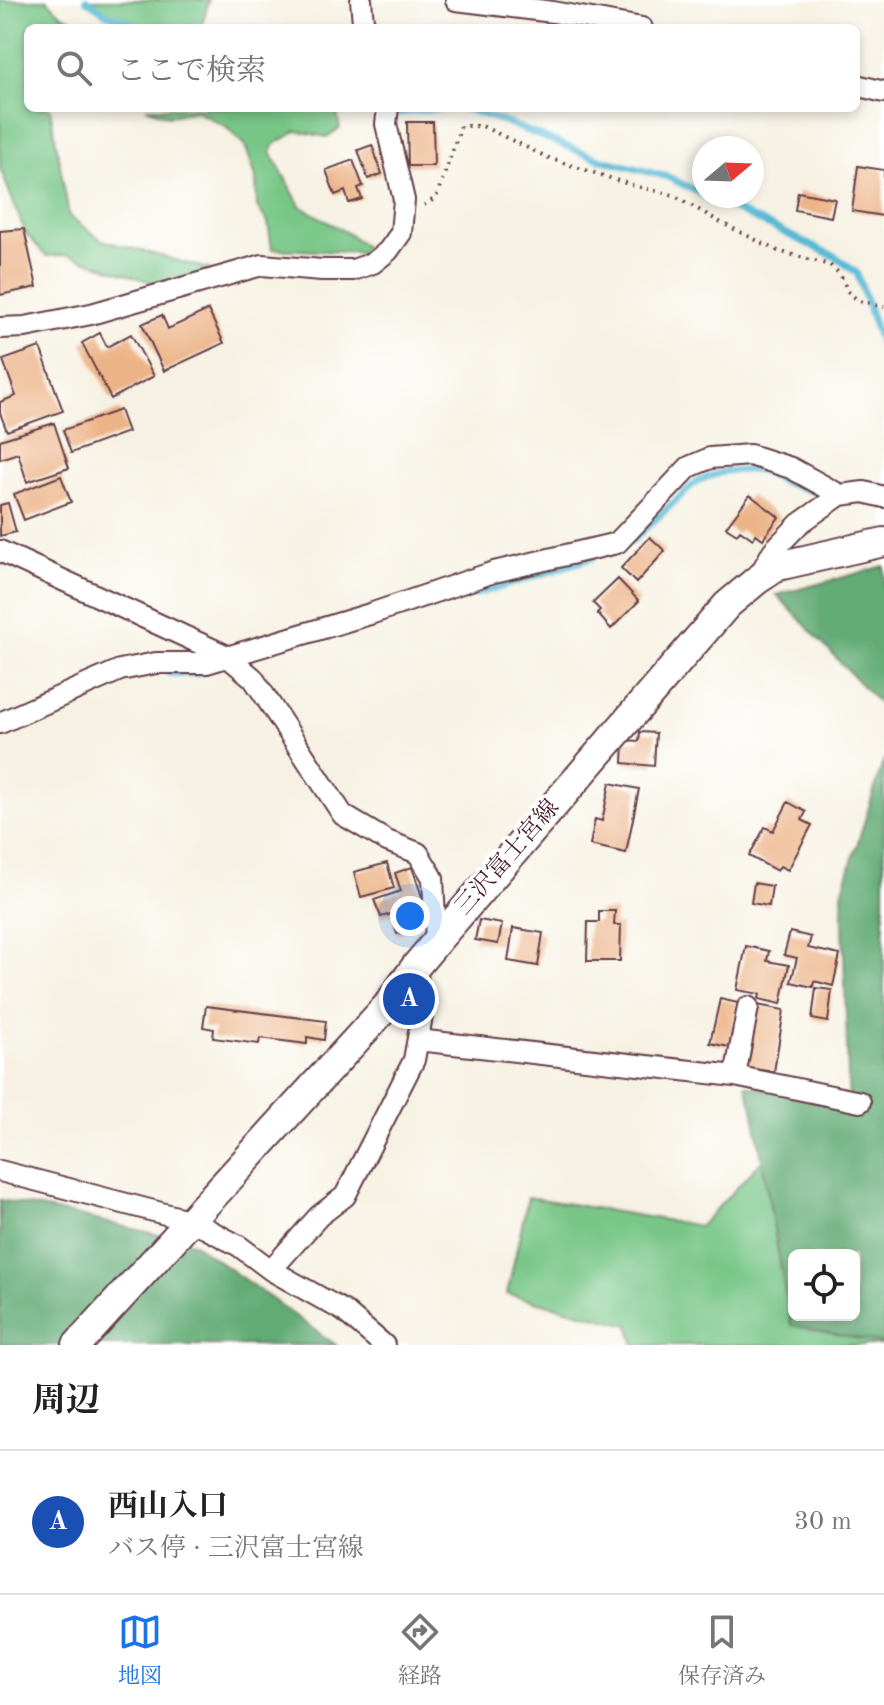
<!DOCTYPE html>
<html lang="ja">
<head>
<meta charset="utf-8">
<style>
  :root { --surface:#fff; --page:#f6f6f6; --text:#222; --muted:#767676; --line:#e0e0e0; --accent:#1a73e8 }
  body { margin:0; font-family:"Old Standard TT","Noto Serif JP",serif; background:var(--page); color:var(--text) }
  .controls { position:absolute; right:24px; bottom:24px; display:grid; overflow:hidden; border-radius:12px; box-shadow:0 4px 12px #0003 }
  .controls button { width:72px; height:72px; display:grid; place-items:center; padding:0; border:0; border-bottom:2px solid var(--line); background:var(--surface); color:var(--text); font:40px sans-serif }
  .compass { position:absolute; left:692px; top:136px; width:72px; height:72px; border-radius:50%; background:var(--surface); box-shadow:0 4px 12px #0003; rotate:71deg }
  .you { position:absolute; left:410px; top:916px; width:28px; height:28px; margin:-20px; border:6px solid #fff; border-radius:50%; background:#1a73e8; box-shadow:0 0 0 12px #1a73e833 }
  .badge { display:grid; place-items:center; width:52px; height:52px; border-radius:50%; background:var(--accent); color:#fff; font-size:26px; font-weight:700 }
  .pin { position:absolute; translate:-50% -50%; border:4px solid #fff; box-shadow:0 2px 8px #0006 }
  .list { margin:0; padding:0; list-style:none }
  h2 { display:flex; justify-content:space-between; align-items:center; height:104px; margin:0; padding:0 32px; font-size:34px }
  h2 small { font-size:26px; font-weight:400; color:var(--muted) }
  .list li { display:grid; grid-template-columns:52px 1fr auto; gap:24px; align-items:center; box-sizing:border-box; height:144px; padding:0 32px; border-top:2px solid var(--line) }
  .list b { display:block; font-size:30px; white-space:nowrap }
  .list p { margin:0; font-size:26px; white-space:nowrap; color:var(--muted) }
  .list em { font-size:26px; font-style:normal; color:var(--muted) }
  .icon { flex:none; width:44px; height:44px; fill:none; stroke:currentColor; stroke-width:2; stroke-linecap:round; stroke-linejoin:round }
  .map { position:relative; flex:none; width:884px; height:1345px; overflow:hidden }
  .search { position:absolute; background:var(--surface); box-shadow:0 4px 12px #0003; left:24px; right:24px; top:24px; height:88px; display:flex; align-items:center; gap:20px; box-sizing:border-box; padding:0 28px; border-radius:12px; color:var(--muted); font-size:30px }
  .sheet { height:248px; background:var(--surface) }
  nav { display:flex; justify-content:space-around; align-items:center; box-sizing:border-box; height:112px; border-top:2px solid var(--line); background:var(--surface); font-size:22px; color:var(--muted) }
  nav a { display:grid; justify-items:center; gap:4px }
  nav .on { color:var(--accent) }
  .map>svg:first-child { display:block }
</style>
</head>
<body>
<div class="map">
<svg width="884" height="1345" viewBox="0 0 884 1345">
  <rect width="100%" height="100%" fill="#fff"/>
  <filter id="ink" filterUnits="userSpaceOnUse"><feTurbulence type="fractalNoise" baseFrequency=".0125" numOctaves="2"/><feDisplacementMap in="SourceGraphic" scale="16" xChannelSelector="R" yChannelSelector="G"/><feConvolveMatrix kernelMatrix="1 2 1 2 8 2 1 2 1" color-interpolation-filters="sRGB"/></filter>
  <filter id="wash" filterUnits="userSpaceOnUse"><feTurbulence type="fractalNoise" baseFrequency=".006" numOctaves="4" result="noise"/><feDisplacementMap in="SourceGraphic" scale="32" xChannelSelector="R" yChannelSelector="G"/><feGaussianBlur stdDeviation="1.8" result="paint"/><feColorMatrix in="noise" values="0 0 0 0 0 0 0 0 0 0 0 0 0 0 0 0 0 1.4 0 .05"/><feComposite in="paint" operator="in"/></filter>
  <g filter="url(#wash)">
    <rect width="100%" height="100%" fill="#f6f1e2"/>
    <path fill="#78c687" stroke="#617259" stroke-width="2" d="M0 0H47L62 15 94 28H28V108H50L69 216 102 240 212 270 157 284 69 255 46 256 25 232 0 168Z
      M85 0H209L201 28H139L123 25Z
      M146 108H336L340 128 327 137 297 131 275 144 271 152 300 206 349 234 372 253 272 249 268 222 257 207 256 177 245 145 225 126 197 111 169 116Z
      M762 1161 791 1324 884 1343V1345H635L629 1325 507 1294 528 1197 700 1226Z"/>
    <path fill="#62ab74" stroke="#566550" stroke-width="2" fill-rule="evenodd" d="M884 566V709L777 595Z
      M884 759V1344L791 1325 753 1108 746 1085 849 1110 842 893ZM794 1255H854V1315H794Z
      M0 1200 75 1215 193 1243 336 1345H0Z"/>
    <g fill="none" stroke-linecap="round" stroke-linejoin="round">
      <path stroke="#57b9d5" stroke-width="7" d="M86 0 107 14 144 28
        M359 108 397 113 449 108
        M463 108 502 121 599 159 668 177 704 195
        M706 196 836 257 857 273 884 354
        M632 541 697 481 726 471 759 470 782 482 816 492
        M393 616 504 586 592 558
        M169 673 196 674 204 671"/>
    </g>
    <g id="blocks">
      <path fill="#ecb387" d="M407 122H433L434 166H408Z
        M372 145 382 174 368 179 358 150Z
        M353 160 363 186 358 188 362 199 349 203 345 191 335 195 326 170Z
        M858 166 884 170 883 216 852 211Z
        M798 192 835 199 831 217 795 210Z
        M24 229 37 287 0 295V231Z
        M208 310 224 343 164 371 142 324 162 315 168 329Z
        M100 333 107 347 131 334 154 376 111 399 82 343Z
        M40 347 63 411 7 431 0 413V402L16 396 3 360Z
        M120 410 128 432 71 453 63 430Z
        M54 423 69 468 27 482 18 453 0 459V440Z
        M61 476 71 502 24 520 14 494Z
        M750 495 779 517 763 539 756 534 753 539 740 530 737 534 726 527Z
        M8 503 16 532 0 536V505Z
        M650 537 665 551 636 583 621 568Z
        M618 579 639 601 611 629 597 613 600 610 593 603Z
        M640 732 656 733 654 766 623 763 624 740 639 741Z
        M610 783 639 789 626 853 590 845 595 819 602 821Z
        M788 802 806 812 802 820 812 825 788 870 780 866 777 871 749 856 765 827 773 831Z
        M387 863 394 888 361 897 354 872Z
        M412 867 424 903 414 906 421 926 397 934 391 914 381 917 374 900 401 891 395 873Z
        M754 883 772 886 769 906 751 903Z
        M599 911H615L614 925H621L620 961H587L588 922H599Z
        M479 920 502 924 498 944 475 940Z
        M513 928 543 933 538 966 508 961Z
        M790 932 811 937 808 948 840 955 833 986 814 981 813 987 791 982 797 958 784 955Z
        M746 946 769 951 767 961 789 965 781 1004 759 999 760 994 737 990Z
        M816 988 832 990 828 1022 812 1019Z
        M720 999 738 1003 729 1047 710 1043Z
        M757 1005 784 1010 774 1072 746 1068Z
        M206 1006 326 1021 324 1040 307 1037V1044L260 1038 259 1044 213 1038 214 1029 203 1027Z"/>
    </g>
  </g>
  <g filter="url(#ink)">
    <use href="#blocks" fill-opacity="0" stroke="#643e46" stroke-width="2"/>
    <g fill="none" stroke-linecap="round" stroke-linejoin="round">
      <g stroke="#643e46" stroke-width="24">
        <path id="minor" d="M361 0 363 22 367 28
          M456 0 553 12 642 28
          M856 85 884 92
          M0 328 25 327 91 314 262 265 322 270H353L373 263 388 251 401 233 404 200 386 124 388 108
          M0 551 227 656 253 678 343 815 387 841 418 853 433 878 436 942
          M759 576 773 551 799 524 840 495 864 492 884 497
          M0 723 120 670 156 663H207L370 614 494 572 617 543 689 467 710 458 750 455 791 468 840 495
          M418 1040 735 1076 860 1102
          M735 1076 748 1007
          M0 1171 192 1221 239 1246 271 1270 344 1311 384 1345
          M271 1270 319 1216 345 1196 414 1060 422 1016 416 966"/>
      </g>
      <g stroke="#643e46" stroke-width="32">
        <path id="secondary" d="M77 1345 387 1006 416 966 436 942 727 605 757 580 778 566 884 542"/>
      </g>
      <path stroke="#643e46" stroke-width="4" stroke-dasharray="2 6" stroke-linecap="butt" d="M424 205 436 198 461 126H482L549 158 631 185 673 195 720 222 778 251 830 265 840 274 849 293 859 301 884 307"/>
      <use href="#minor" stroke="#fff" stroke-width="20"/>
      <use href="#secondary" stroke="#fff" stroke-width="28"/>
    </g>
  </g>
  <g text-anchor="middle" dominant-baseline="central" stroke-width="7" stroke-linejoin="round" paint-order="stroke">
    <g font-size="24" fill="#4a1f2b" stroke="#fff">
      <text transform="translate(508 858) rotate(-49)">三沢富士宮線</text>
    </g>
  </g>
</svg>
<div class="controls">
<button><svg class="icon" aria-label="locate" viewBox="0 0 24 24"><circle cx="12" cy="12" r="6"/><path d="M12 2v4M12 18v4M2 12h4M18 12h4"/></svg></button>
</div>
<svg class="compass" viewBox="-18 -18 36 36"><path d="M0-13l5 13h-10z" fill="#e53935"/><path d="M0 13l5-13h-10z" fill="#767676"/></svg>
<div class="you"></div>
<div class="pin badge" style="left:409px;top:999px;background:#1a4fb4">A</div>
<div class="search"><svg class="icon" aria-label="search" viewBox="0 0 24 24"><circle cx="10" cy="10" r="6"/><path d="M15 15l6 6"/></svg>ここで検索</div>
</div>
<section class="sheet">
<h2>周辺<small></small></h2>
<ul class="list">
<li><span class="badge" style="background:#1a4fb4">A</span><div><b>西山入口</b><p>バス停 · 三沢富士宮線</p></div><em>30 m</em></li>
</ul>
</section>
<nav>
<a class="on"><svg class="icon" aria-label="map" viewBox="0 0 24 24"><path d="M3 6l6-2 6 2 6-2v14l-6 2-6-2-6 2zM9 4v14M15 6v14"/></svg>地図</a>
<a><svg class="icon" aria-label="directions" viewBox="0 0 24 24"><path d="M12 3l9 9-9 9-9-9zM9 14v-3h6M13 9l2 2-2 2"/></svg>経路</a>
<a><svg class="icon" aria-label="saved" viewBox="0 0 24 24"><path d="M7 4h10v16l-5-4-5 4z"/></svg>保存済み</a>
</nav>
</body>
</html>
